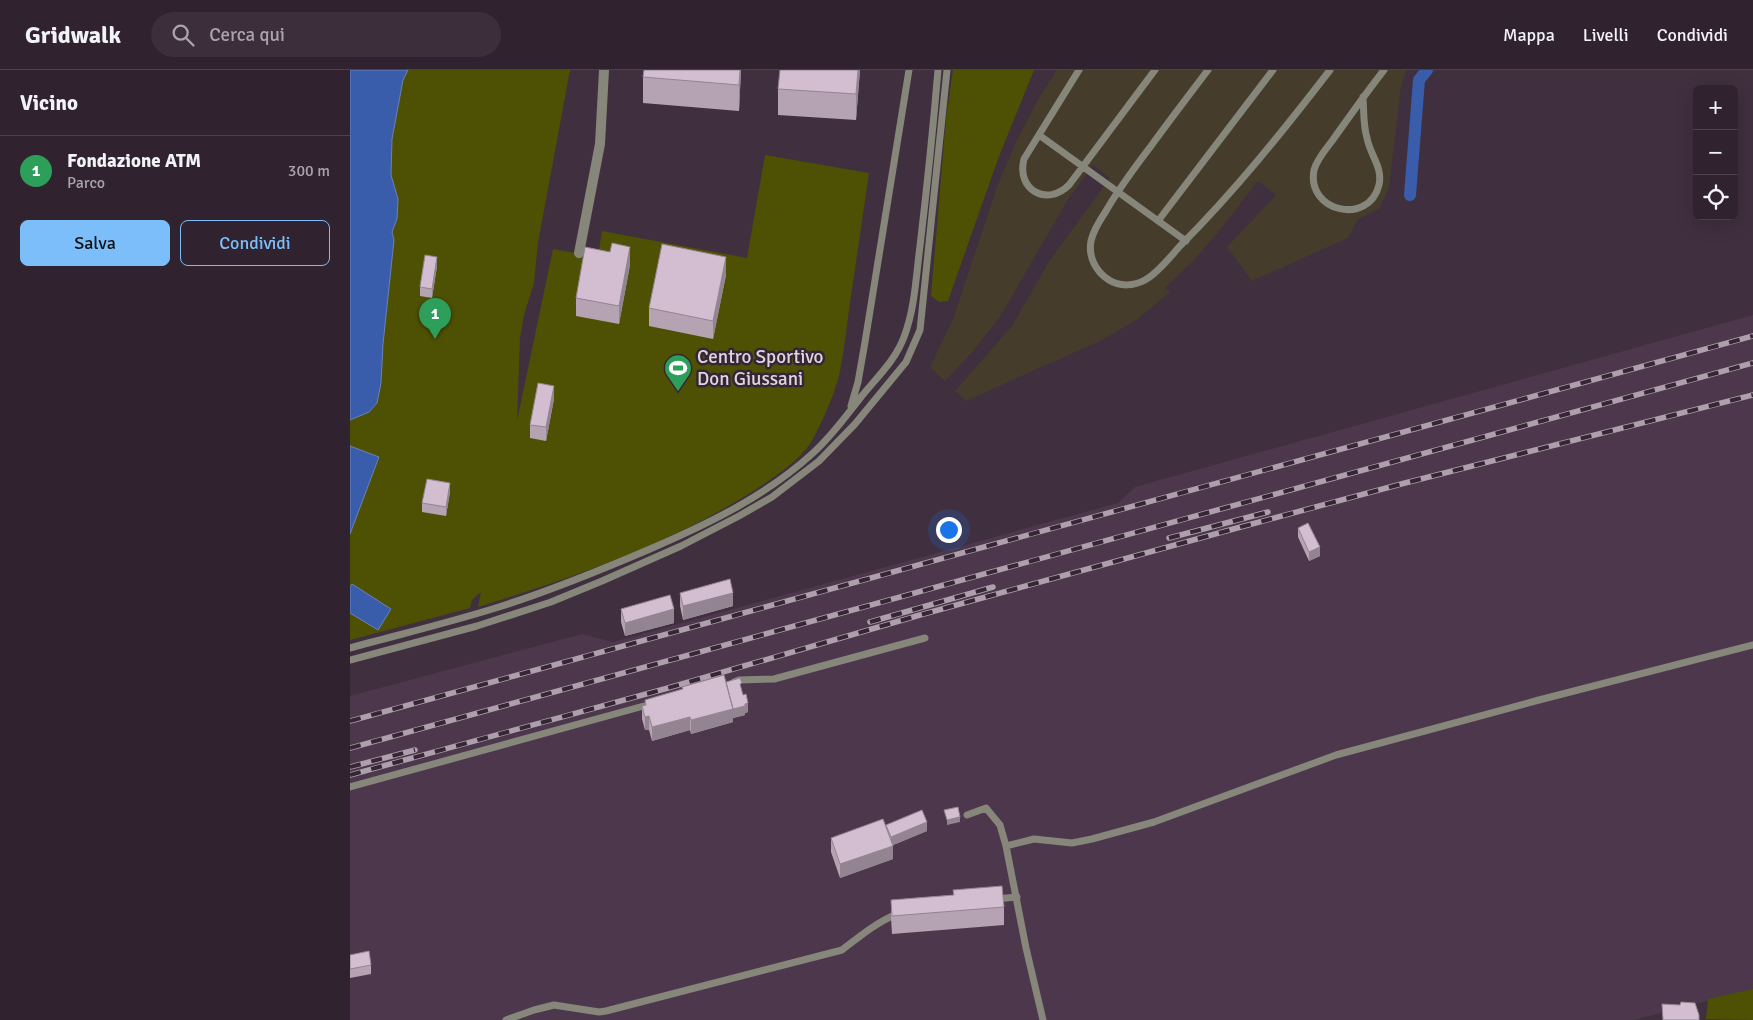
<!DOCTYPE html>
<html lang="it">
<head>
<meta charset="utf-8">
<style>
  :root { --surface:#30232f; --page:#3c2f3b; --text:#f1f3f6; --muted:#a8a4aa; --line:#4b404b; --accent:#7cbef9 }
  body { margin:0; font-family:Signika,sans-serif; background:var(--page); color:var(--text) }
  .controls { position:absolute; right:15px; top:15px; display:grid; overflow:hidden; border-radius:8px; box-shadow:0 5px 20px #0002 }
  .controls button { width:45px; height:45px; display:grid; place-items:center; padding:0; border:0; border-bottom:1px solid var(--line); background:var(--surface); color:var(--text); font:25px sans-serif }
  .you { position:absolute; left:598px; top:459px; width:18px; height:18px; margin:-12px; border:4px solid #fff; border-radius:50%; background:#1a73e8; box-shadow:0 0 0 8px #1a73e833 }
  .badge { display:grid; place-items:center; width:32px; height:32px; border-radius:50%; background:var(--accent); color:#fff; font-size:16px; font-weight:700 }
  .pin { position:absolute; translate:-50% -41px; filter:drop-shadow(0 1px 2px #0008) }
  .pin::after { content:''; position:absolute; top:26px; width:18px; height:15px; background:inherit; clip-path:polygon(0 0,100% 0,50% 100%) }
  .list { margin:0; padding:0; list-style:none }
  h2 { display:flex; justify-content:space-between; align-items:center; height:65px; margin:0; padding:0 20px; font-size:21px }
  h2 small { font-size:16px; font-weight:400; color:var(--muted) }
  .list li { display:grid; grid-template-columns:32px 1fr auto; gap:15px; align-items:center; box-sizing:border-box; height:70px; padding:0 20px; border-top:1px solid var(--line) }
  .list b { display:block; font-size:19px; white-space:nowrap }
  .list p { margin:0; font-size:16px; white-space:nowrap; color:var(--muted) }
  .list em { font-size:16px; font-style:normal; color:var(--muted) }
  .actions { display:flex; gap:10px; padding:15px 20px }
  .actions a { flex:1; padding:11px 0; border:1px solid var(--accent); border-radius:8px; text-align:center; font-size:18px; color:var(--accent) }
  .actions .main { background:var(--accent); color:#111 }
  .icon { flex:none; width:28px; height:28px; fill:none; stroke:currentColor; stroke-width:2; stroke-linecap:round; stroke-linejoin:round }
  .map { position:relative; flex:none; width:1403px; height:950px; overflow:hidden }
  header { display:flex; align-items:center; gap:30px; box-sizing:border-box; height:70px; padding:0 25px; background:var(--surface); border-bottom:1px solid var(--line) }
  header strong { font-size:24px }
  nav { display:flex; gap:28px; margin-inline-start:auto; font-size:18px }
  .search { width:350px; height:45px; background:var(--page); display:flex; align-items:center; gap:12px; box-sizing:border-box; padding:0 18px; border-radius:28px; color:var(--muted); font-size:19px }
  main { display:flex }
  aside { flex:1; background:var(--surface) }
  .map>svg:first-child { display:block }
</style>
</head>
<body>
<header>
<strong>Gridwalk</strong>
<div class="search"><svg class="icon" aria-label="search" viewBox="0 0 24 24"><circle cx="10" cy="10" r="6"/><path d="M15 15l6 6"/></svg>Cerca qui</div>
<nav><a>Mappa</a><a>Livelli</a><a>Condividi</a></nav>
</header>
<main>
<aside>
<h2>Vicino<small></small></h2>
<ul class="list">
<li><span class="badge" style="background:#2e9e5b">1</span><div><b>Fondazione ATM</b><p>Parco</p></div><em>300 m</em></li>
</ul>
<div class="actions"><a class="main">Salva</a><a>Condividi</a></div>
</aside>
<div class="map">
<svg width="1403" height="950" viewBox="0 0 1403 950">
  <rect width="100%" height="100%" fill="#402f3f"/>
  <path fill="#4d374c" d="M1403 245V919L1284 950H0V626L232 564 263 572 768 433 785 417Z"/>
  <path fill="#453c2b" d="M707 0H1057L1051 16 1039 118 1029 139 1008 149 998 168 902 211 877 177 926 125 908 111 866 165 843 191 815 218 820 222 788 249 752 270 616 331 605 321 662 256 700 190 760 108 743 95 717 131 650 247 624 280 595 311 580 297 603 249 648 114 666 72 690 26Z"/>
  <path fill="#4e5104" d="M0 0H220L188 173 184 213 174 245 170 268 167 351 203 179 248 187 252 161 397 188 415 85 519 103C513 144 507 185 501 226 497 251 495 276 490 301 486 321 471 356 460 374 449 390 425 407 408 418 323 473 225 507 128 537L131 522 122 530 120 538 0 570Z
    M603 0H684L648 89 598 231 589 232 581 226 596 49Z
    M1403 919V950L1356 949 1358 929Z"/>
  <path fill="#395daa" stroke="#6b81ba" d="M0 0H58L53 10 42 69 41 105 48 129 47 149 42 162 44 170 33 274 31 313 27 333 19 342 0 350Z
    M0 376 29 387 0 464Z
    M2 514 41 539 28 560 0 543V517Z"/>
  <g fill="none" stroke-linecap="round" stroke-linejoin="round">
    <path stroke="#395daa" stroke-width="12" d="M1060 125 1069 10 1077 0"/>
    <path stroke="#86867b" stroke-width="7" d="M729 0 674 89C666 120 697 137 719 115L805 0
      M858 0C839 25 820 50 801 76 785 97 769 118 756 141 750 150 743 161 741 171 738 187 746 202 759 210 770 217 784 216 795 210 808 203 820 187 830 176 885 121 933 61 980 0
      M1013 27C1014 41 1013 55 1017 68 1020 85 1033 97 1029 115 1019 156 956 142 964 100 967 89 976 79 982 71 999 47 1016 23 1034 0
      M689 65 836 171
      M808 151 923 0
      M501 336 508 312 515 272 559 0
      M0 578C51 564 102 552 152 536 202 520 251 500 300 479 358 454 416 426 463 383 482 366 496 346 511 327 527 307 545 291 554 267 565 238 566 206 570 176 577 117 583 59 588 0
      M0 590 127 556 201 532 252 511 331 476 389 446 422 427 469 391 505 354 556 292 570 260 597 0
      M384 612 389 610 424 609 575 568
      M0 717 301 634
      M617 745 636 738 650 755 656 776 676 878 693 950
      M656 776 684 769 722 773 742 769 804 752 986 685 1189 630 1403 575
      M646 829 667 827
      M156 950 184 940 204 935 249 942 256 941 492 880C510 866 527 852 549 843"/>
    <path stroke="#86867b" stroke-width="10" d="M229 183 250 74 254 0"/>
    <g stroke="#ada0ac" stroke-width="5.5">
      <path id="rail" d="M819 468 918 442
        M520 552 643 517
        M0 651 1403 266
        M0 678 1403 293
        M0 697 65 680
        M0 705 318 618 570 545 887 458 1055 413 1403 325"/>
    </g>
    <use href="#rail" stroke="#352535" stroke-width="4" stroke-dasharray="11" stroke-linecap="butt"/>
  </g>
  <path fill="#b5a3b4" d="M391 0 389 41 293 33V7Z
    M510 0 506 50 428 45V19Z
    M280 195 269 254 226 246V228Z
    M87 196 82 228 70 226V217Z
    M376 205 363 269 299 256V238Z
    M204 329 196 371 180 368V355Z
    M100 422 96 446 72 442V433Z
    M948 458 970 486 959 491 948 467Z
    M330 523 383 536 333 550 330 536Z
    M271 539 324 553 275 566 271 552Z
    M376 612 392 622 398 642 395 643V645L383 648V652L341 664 340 660 302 671 299 660H295L292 649V636L295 635V630L332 619V617Z
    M536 755 577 761 543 775V789L490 808 481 782V768L536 757Z
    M603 820 654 837V855L542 864 541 848V830L603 825Z
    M0 885 21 895V904L0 908Z"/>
  <path fill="#938492" d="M390 0H391L389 41V15Z
    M508 0H510L506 50V24Z
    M280 177V195L269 254V236Z
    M87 187V196L82 228V219Z
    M376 187V205L363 269V251Z
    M204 316V329L196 371V357Z
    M100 413V422L96 446V437Z
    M970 477V486L959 491V482Z
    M383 523V536L333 550V536Z
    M324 539V553L275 566V553Z
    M398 633V642L395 643V645L383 648V652L341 664V650L383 639Z
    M299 646V660H295V647Z
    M340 647V660L302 671V657Z
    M610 747V752L597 755V750Z
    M577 752V761L541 776V767Z
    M543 776V789L490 808V794Z"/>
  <path fill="#d2bdd1" stroke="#938492" d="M294 0H390L389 15 293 7Z
    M430 0H508L506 24 428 19Z
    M262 173 280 177 269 236 226 228 235 177 260 182Z
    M312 174 376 187 363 251 299 238Z
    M75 185 87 187 82 219 70 217Z
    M188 313 204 316 196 357 180 355Z
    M77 409 100 413 96 437 72 433Z
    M958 453 970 477 959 482 948 458Z
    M380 509 383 523 333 536 330 523Z
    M320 525 324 539 275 553 271 539Z
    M374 605 383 639 341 650 340 647 302 657 299 646 295 647 292 636 296 635 295 630 333 619 332 617Z
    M390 608 392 613 390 614 393 625 396 624 398 633 395 634V636L383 639 376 612Z
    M608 737 610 747 597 750 594 740Z
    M572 740 577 752 541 767 536 755Z
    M533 749 543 776 490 794 481 768Z
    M652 816 654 837 542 846 541 830 604 825 603 820Z
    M19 881 21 895 0 899V885Z
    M1331 932 1345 933 1349 945V950H1313L1312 934 1330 935Z"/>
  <defs>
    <g id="stadium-pin" transform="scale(1.4375)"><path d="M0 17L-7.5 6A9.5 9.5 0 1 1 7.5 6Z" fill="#2e9e5b" stroke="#352535"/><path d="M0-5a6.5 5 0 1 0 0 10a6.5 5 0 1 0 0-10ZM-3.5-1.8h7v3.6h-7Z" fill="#fff"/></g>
  </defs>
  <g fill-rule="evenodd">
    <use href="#stadium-pin" x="328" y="298"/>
  </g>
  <g text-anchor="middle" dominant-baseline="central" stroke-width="5" stroke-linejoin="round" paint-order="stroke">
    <g font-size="19" fill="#e0d5df" stroke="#352535" text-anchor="start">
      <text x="347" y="287">Centro Sportivo<tspan x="347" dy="22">Don Giussani</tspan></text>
    </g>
  </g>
</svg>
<div class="controls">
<button>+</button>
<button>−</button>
<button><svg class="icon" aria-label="locate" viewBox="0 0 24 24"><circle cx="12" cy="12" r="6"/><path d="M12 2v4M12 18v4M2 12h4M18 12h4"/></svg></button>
</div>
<div class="you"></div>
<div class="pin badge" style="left:85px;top:269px;background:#2e9e5b">1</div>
</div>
</main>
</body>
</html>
